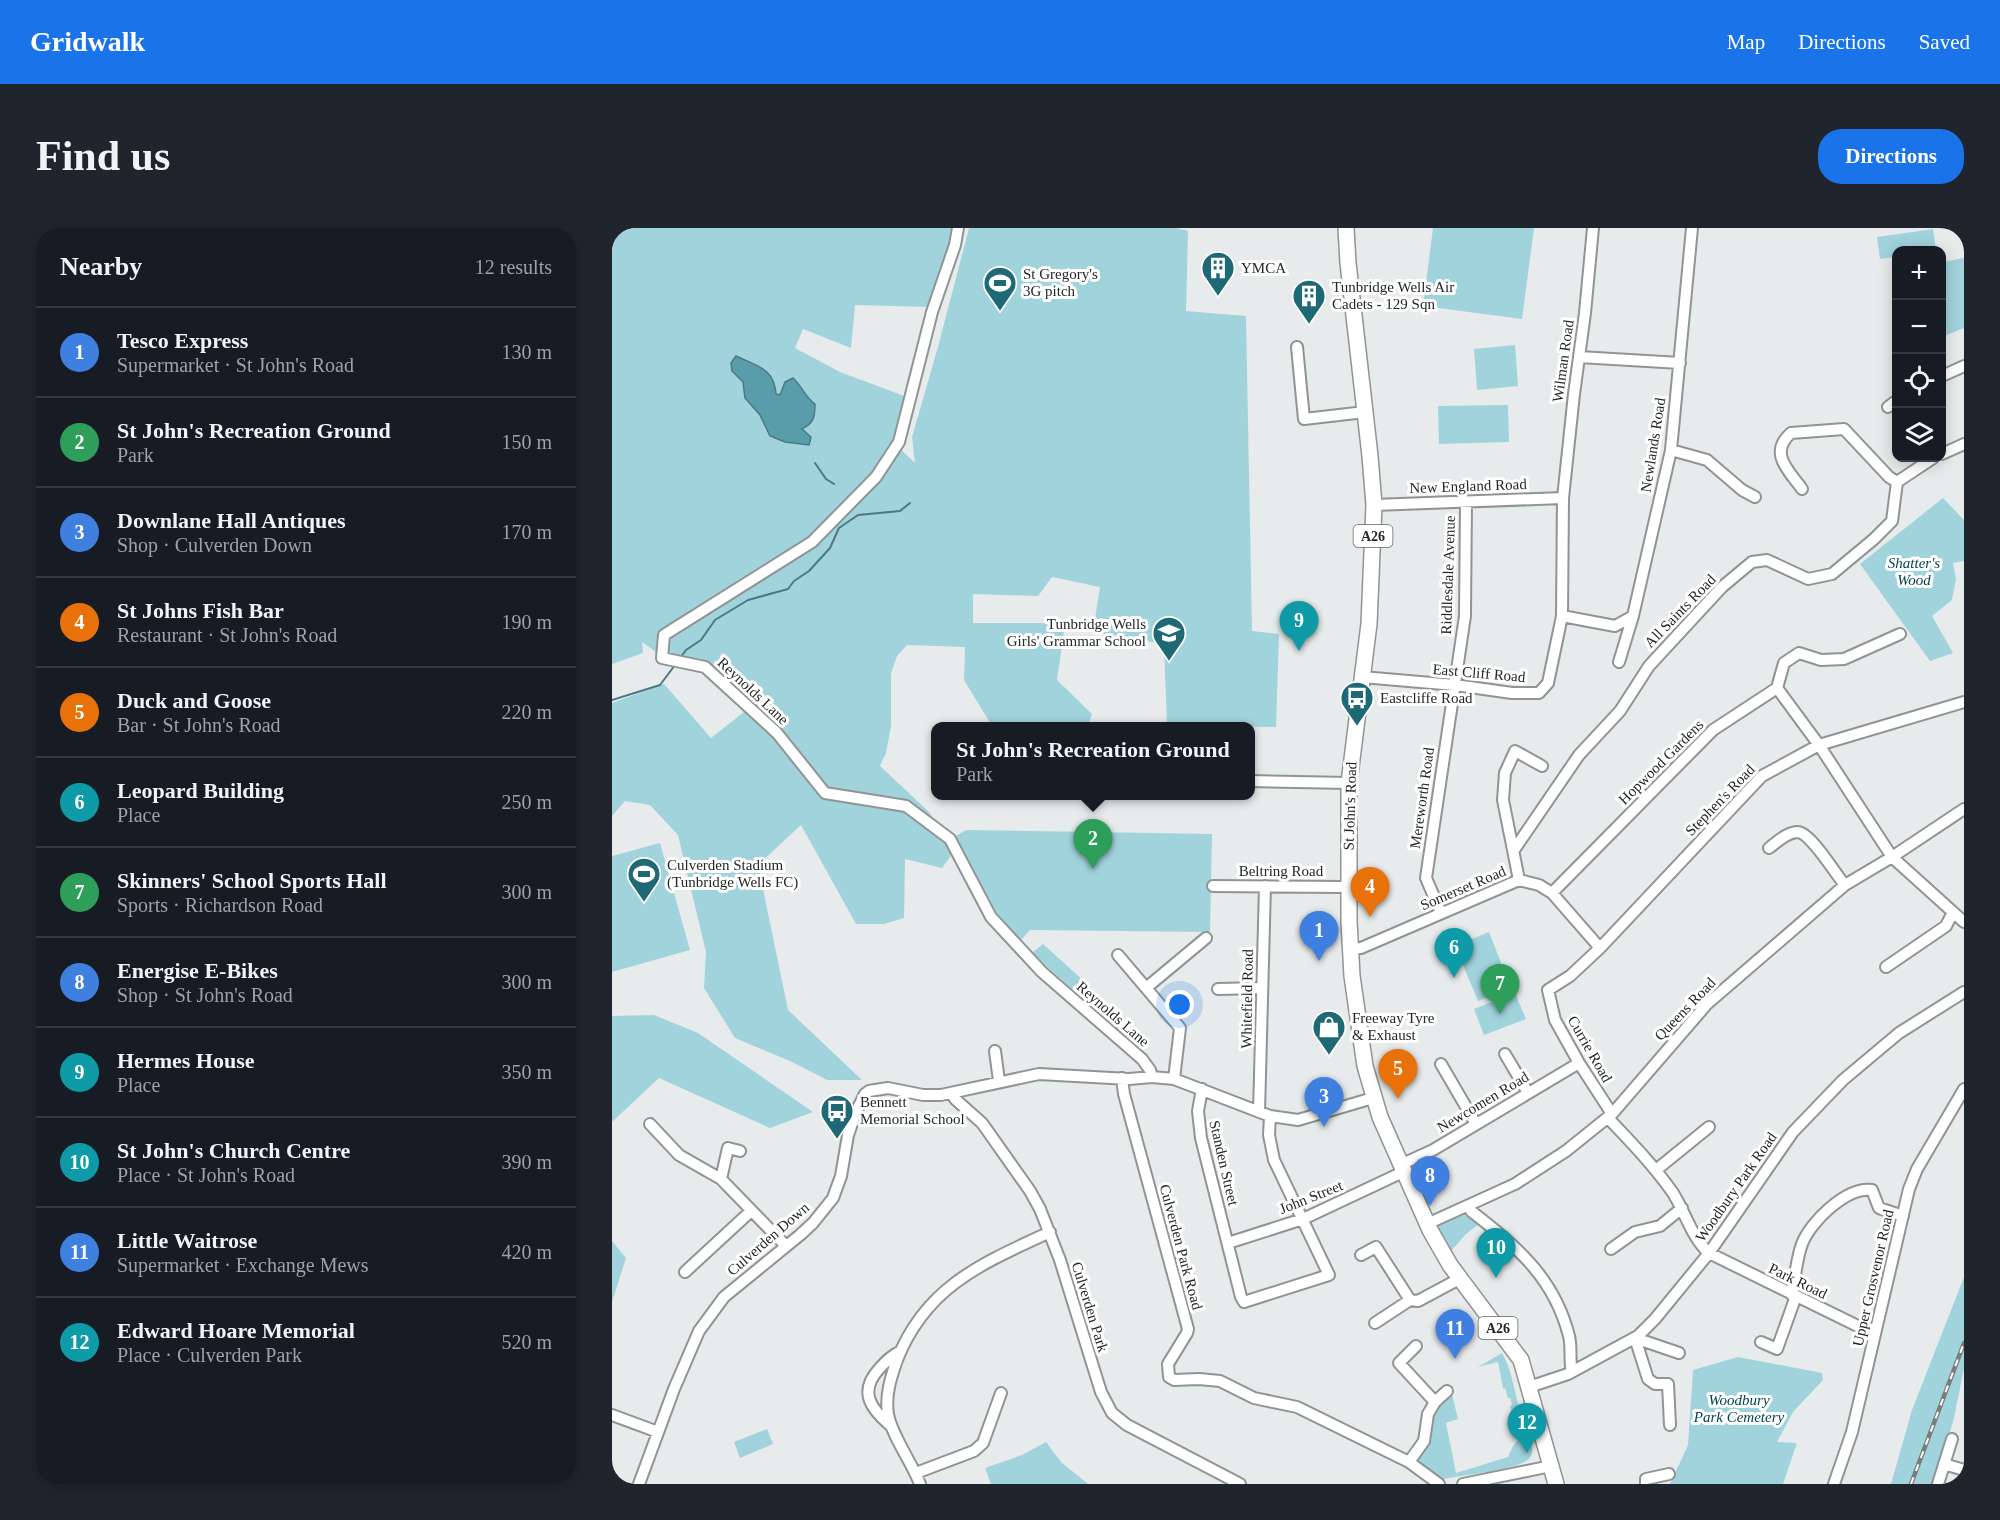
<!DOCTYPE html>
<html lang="en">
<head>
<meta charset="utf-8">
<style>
  :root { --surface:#171b24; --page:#20242c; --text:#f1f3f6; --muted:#9ea1a6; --line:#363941; --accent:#1a73e8 }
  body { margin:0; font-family:Georgia,serif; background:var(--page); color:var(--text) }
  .controls { position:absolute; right:18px; top:18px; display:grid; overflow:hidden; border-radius:12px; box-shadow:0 3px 15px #0003 }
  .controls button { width:54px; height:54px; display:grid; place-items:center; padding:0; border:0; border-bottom:2px solid var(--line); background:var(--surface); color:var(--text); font:30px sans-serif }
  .you { position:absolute; left:568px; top:777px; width:21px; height:21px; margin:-15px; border:4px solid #fff; border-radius:50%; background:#1a73e8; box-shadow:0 0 0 9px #1a73e833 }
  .badge { display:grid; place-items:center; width:39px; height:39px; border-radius:50%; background:var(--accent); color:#fff; font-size:20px; font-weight:700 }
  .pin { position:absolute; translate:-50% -50px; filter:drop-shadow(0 2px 3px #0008) }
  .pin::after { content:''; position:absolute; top:32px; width:21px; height:18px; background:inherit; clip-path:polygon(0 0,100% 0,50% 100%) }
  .popup { position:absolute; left:319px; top:494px; width:324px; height:78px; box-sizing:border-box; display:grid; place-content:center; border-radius:12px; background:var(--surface); filter:drop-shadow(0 2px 4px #0005); font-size:20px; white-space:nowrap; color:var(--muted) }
  .popup b { font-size:22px; color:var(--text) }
  .popup::after { content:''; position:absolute; left:50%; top:100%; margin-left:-12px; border:12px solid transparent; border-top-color:var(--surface) }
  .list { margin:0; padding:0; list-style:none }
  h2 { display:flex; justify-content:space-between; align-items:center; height:78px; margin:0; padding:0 24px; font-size:26px }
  h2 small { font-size:20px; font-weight:400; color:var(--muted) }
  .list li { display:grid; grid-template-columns:39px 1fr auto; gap:18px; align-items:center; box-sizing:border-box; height:90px; padding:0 24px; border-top:2px solid var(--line) }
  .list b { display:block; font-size:22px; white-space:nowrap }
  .list p { margin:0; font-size:20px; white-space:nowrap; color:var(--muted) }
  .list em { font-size:20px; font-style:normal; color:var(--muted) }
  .icon { flex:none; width:33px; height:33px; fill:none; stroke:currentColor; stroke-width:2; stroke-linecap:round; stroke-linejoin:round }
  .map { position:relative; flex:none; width:1352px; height:1256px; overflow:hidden; border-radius:24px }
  header { display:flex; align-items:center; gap:36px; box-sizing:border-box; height:84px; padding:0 30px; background:var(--accent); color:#fff }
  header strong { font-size:28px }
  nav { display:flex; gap:33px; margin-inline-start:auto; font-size:21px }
  .intro { display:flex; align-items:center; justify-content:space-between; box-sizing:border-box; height:144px; padding:0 36px }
  h1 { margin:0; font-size:42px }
  .button { padding:15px 27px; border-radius:24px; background:var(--accent); color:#fff; font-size:21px; font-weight:700 }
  main { display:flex; gap:36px; padding:0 36px }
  aside { flex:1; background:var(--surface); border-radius:24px; box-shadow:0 3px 15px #0003 }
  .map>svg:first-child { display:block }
</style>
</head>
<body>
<header>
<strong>Gridwalk</strong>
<nav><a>Map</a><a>Directions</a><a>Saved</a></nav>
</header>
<div class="intro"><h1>Find us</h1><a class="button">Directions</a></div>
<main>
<aside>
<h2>Nearby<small>12 results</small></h2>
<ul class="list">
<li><span class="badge" style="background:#3f7fe0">1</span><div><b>Tesco Express</b><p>Supermarket · St John's Road</p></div><em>130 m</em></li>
<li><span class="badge" style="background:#2e9e5b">2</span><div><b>St John's Recreation Ground</b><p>Park</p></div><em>150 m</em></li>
<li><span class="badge" style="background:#3f7fe0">3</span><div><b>Downlane Hall Antiques</b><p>Shop · Culverden Down</p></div><em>170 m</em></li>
<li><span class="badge" style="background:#e8710a">4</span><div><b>St Johns Fish Bar</b><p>Restaurant · St John's Road</p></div><em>190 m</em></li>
<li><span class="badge" style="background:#e8710a">5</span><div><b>Duck and Goose</b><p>Bar · St John's Road</p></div><em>220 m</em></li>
<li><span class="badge" style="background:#0f9aa8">6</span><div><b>Leopard Building</b><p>Place</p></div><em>250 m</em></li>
<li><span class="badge" style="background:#2e9e5b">7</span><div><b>Skinners' School Sports Hall</b><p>Sports · Richardson Road</p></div><em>300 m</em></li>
<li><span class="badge" style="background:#3f7fe0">8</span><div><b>Energise E-Bikes</b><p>Shop · St John's Road</p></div><em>300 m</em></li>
<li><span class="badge" style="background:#0f9aa8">9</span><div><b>Hermes House</b><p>Place</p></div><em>350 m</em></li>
<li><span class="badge" style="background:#0f9aa8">10</span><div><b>St John's Church Centre</b><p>Place · St John's Road</p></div><em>390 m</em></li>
<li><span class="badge" style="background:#3f7fe0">11</span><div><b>Little Waitrose</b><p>Supermarket · Exchange Mews</p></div><em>420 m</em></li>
<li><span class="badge" style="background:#0f9aa8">12</span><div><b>Edward Hoare Memorial</b><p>Place · Culverden Park</p></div><em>520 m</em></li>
</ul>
</aside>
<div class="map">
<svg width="1352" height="1256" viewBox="0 0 1352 1256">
  <rect width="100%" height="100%" fill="#e7ebec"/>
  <path fill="#a1d3dd" d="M0 0H344L319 79 243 77 239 120 191 101 183 120 228 144 295 169 283 216 303 235 300 209 326 119 357 0H564L576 3 574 83 634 88 640 403 667 406 664 499 555 498 552 416 481 404 488 359 440 349 426 368 361 366V395H453L445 452 480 486 476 498H380L352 452 353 419 295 417 285 428 279 445V498L274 525 268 538 316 583 344 621 330 640 293 631 292 690 272 696H244L189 597 146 637 176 782 250 852H215L180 834 123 810 92 760 94 724 66 607 38 577 13 573 0 588V475L52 456 99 510 137 480 82 437 54 431 30 414 31 425 0 436Z
    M821 0H922L910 91 811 78Z
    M1321 1 1324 22H1284V29L1268 31 1265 9Z
    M1352 30V100L1330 109V34Z
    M903 117 906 158 865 162 862 121Z
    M896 177 897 214 827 216 826 178Z
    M1331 270 1352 292V333L1341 335 1344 351 1340 372 1320 388 1341 425 1318 433 1248 336Z
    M354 602 600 606 598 704 418 702 409 712 385 685 344 608Z
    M48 615 78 722 0 744V628Z
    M877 704 899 760 866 773 843 718Z
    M431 716 473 754 521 809 519 813 420 725Z
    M903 765 914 791 872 807 862 781Z
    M42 787 86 805 201 884 158 900 47 850 0 894V788Z
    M852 987 867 996 854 1006 839 1023 826 1000 828 996Z
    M0 1013 14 1030 0 1074Z
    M1352 1049V1140L1342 1190 1323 1256H1279L1300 1182Z
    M890 1125C900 1141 902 1164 908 1182 912 1194 920 1209 920 1222 920 1226 918 1231 914 1233 900 1242 851 1247 832 1251L802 1232 822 1180 839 1162 846 1191 834 1195 844 1245 896 1229 901 1218 906 1212 898 1178 900 1177 898 1170H896L893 1160H891L886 1134 866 1139Z
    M1126 1129 1210 1145 1211 1152 1181 1184 1165 1214 1185 1215 1171 1256H1058L1076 1217 1081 1142Z
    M155 1201 161 1216 128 1230 122 1214Z
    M434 1214 449 1234 476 1256H379L373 1240 410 1227Z"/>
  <path fill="#5a9daa" stroke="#4a7983" stroke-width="1.5" d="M124 128C145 138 162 140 164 166L168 167 173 154 181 150C190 158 193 169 203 176 203 189 202 195 190 201L199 209 197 217 173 214 158 208 148 187 133 170 131 154 120 143 119 135Z"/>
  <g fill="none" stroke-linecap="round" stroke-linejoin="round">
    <path stroke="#4a7983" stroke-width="2" d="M203 235 214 251 222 256
      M68 430 74 422 89 412 103 392 136 372 176 361 182 353 197 343 218 320 227 300 246 287 288 283 298 275
      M0 472 48 457 63 437"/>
    <g stroke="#909495" stroke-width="14">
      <path id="minor" d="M346 0 343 17 320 84 287 214 264 249 200 314 52 407 50 430 93 439 165 505 213 565 294 578 338 611 379 689 430 744 530 831 538 842 540 849
        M685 119 692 191 753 184
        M967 129 1068 135
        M1330 148 1352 138
        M1276 179 1284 173
        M1059 222 1095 232 1130 262 1143 269
        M1330 226 1352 216
        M1285 254 1321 230
        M1190 261C1177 243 1156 225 1179 205L1232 201 1277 249 1285 254
        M762 277 951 270
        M950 388 1003 398 1021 388
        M1007 434 1021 388 1059 222 1080 0
        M750 449 843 457 900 465H927L936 455 950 388 951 270 962 166 973 85 981 0
        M1165 460 1172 435 1187 425 1209 432 1232 431 1288 406
        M638 553 737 555
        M1157 620C1165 614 1175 604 1186 604 1199 605 1224 647 1233 657
        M902 622 967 527 1008 483 1037 438 1110 359 1140 334 1155 332 1196 351 1220 346 1262 311 1280 293 1285 254
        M907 652 891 572 893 545 903 523 930 538
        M601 658 736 659
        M940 665 1101 502 1165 460 1207 517 1280 629 1352 694
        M829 685 814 650 853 388 854 273
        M738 721 749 720 907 652 927 657 940 665 988 720
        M506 727 568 800 562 851
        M1274 739 1334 698 1341 684
        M534 760 594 710
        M606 761 650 760
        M383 823 387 853
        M893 826 916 865
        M829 836 864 896
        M510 850 512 866 576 1101 575 1105 556 1136 557 1149 562 1152 587 1151 608 1153 642 1170 685 1179 797 1234 827 1256
        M590 861 586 883 589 910 629 1069 632 1074 717 1047 662 932 657 907 658 888
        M340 866 343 871 370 895 418 963 428 981 448 1032 489 1164 500 1185 515 1197 628 1256
        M647 884 653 658
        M1000 886 967 835 943 792 936 762 958 748 988 720 1150 548 1207 517 1352 474
        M996 890C1019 914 1042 938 1061 965 1073 984 1080 1010 1097 1025L1262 1106
        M38 896 67 927 109 951 174 1018
        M788 937 821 922 967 835
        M1044 942 1097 899
        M109 951 116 920 128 923
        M857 978 859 983C904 1018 942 1049 957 1108 960 1120 957 1133 960 1144
        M815 996 903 956 954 923 1000 886 1095 776 1233 657 1280 629 1352 581
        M616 1015 691 991 791 944
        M999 1021 1023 1004 1048 998 1070 980
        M749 1027 764 1019 798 1072
        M73 1044 139 983
        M1180 1067C1183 1051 1184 1032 1190 1016 1198 994 1235 958 1260 962L1267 980 1291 988
        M763 1095 798 1072 806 1073 849 1050
        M1023 1110 1036 1151 1043 1156H1056L1058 1197
        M1023 1110 1067 1125
        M1149 1114 1165 1121 1184 1068
        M804 1118 787 1135 823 1174
        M917 1159 956 1146 1026 1108 1043 1091 1097 1025 1181 904 1231 852 1287 805 1352 764
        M0 1187 46 1204
        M279 1198C259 1181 246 1164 267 1141 274 1133 279 1128 289 1123
        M797 1234 812 1213 816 1186 823 1174 835 1163
        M1332 1236 1352 1242
        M304 1245 362 1223 371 1215 389 1165
        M27 1256 62 1161 87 1103 112 1069 188 1007 201 995 221 970 229 948 236 907 244 884 253 866 257 863 276 860 311 867H329L427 846 517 851 540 849 562 851 658 888 686 892 761 870
        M308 1256C300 1235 279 1206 276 1186 273 1167 279 1149 285 1132 314 1058 371 1035 438 1004
        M851 1256 939 1238
        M1034 1256V1251L1057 1246
        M1222 1256 1240 1204 1297 961 1305 941 1352 861
        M1326 1256 1340 1211"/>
    </g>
    <g stroke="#909495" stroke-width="18">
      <path id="highway" d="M734 0 736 35 758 228 762 277 757 396 737 555V694L740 748 753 838 768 889 818 1002 838 1037 909 1132 944 1256"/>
    </g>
    <use href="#minor" stroke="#fff" stroke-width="10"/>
    <use href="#highway" stroke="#fff" stroke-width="15"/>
    <g stroke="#797b7c" stroke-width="4.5">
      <path id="rail" d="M1299 1256 1352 1115"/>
    </g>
    <use href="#rail" stroke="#fff" stroke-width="2" stroke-dasharray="7" stroke-linecap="butt"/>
  </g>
  <defs>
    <g id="building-pin" transform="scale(1.725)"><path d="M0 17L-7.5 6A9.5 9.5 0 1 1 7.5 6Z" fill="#1f6875" stroke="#fff"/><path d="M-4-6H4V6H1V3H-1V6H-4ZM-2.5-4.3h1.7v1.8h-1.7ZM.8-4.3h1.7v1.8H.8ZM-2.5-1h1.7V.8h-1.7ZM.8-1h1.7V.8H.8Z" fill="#fff"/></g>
    <g id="stadium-pin" transform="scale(1.725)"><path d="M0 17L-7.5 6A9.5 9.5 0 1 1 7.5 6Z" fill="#1f6875" stroke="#fff"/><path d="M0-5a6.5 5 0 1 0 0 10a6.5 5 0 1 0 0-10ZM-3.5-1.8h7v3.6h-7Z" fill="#fff"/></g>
    <g id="school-pin" transform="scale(1.725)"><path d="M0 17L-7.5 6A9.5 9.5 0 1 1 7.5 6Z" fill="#1f6875" stroke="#fff"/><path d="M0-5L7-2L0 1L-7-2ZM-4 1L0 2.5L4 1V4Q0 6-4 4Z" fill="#fff"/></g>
    <g id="bus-pin" transform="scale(1.725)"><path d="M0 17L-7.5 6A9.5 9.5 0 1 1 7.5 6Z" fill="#1f6875" stroke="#fff"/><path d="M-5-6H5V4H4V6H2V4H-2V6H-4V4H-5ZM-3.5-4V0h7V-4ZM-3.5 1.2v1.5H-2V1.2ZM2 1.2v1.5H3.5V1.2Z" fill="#fff"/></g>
    <g id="shop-pin" transform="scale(1.725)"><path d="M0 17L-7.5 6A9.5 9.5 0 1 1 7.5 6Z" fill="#1f6875" stroke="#fff"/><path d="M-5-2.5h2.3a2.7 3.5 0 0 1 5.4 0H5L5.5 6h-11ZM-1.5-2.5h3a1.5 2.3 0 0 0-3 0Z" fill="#fff"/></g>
  </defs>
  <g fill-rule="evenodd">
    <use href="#building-pin" x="606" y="40"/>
    <use href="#stadium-pin" x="388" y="55"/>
    <use href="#building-pin" x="697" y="68"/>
    <use href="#school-pin" x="557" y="405"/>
    <use href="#bus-pin" x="745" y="470"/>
    <use href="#stadium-pin" x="32" y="646"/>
    <use href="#shop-pin" x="717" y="799"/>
    <use href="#bus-pin" x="225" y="883"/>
  </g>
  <g text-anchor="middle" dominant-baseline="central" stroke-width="6" stroke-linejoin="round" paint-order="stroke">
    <g fill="#fff" stroke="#666768" stroke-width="1.5">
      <rect x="741.5" y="297" width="39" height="22" rx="4.5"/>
      <rect x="866.5" y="1089" width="39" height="22" rx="4.5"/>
    </g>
    <g font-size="14" font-weight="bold" fill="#242627">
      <text x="761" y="308">A26</text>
      <text x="886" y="1100">A26</text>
    </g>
    <g font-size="15" fill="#242627" stroke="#fff" text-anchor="start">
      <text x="629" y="40">YMCA</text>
      <text x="411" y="46">St Gregory's<tspan x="411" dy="17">3G pitch</tspan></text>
      <text x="720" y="59">Tunbridge Wells Air<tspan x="720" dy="17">Cadets - 129 Sqn</tspan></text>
      <text x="534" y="396" text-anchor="end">Tunbridge Wells<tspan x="534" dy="17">Girls' Grammar School</tspan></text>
      <text x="768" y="470">Eastcliffe Road</text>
      <text x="55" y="637">Culverden Stadium<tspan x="55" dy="17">(Tunbridge Wells FC)</tspan></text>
      <text x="740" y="790">Freeway Tyre<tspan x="740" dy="17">&amp; Exhaust</tspan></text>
      <text x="248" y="874">Bennett<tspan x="248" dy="17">Memorial School</tspan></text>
    </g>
    <g font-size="15" fill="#242627" stroke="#fff">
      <text transform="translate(951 133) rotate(-82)">Wilman Road</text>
      <text transform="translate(1041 217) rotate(-81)">Newlands Road</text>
      <text transform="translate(856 258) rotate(-2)">New England Road</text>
      <text transform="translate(836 347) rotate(-88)">Riddlesdale Avenue</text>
      <text transform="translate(1068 383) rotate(-46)">All Saints Road</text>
      <text transform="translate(867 445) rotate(5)">East Cliff Road</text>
      <text transform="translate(141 463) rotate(43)">Reynolds Lane</text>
      <text transform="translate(1049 534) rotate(-45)">Hopwood Gardens</text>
      <text transform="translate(810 570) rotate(-82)">Mereworth Road</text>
      <text transform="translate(1108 572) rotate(-46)">Stephen's Road</text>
      <text transform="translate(738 578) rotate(-88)">St John's Road</text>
      <text x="669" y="643">Beltring Road</text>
      <text transform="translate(851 660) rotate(-23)">Somerset Road</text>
      <text transform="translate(635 771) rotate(-89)">Whitefield Road</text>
      <text transform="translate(1073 781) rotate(-46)">Queens Road</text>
      <text transform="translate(501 786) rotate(41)">Reynolds Lane</text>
      <text transform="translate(978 821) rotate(60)">Currie Road</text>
      <text transform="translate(871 874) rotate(-31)">Newcomen Road</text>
      <text transform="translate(612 935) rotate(77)">Standen Street</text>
      <text transform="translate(1124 959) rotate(-55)">Woodbury Park Road</text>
      <text transform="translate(699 969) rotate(-22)">John Street</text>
      <text transform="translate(156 1011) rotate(-41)">Culverden Down</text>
      <text transform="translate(569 1019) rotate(75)">Culverden Park Road</text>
      <text transform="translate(1261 1050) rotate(-77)">Upper Grosvenor Road</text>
      <text transform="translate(1186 1053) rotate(26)">Park Road</text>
      <text transform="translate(478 1079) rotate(73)">Culverden Park</text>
    </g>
    <g font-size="15" font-style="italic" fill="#01434d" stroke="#fff">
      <text x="1302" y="335">Shatter's<tspan x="1302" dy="17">Wood</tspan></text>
      <text x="1127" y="1172">Woodbury<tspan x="1127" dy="17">Park Cemetery</tspan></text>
    </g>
  </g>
</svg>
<div class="controls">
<button>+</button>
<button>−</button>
<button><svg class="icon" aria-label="locate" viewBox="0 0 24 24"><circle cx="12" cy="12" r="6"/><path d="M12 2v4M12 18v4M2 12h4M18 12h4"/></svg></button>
<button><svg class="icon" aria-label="layers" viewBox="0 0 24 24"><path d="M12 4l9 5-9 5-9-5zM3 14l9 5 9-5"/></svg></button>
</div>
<div class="you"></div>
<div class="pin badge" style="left:707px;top:733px;background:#3f7fe0">1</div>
<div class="pin badge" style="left:481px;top:641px;background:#2e9e5b">2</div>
<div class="popup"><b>St John's Recreation Ground</b>Park</div>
<div class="pin badge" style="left:712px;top:899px;background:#3f7fe0">3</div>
<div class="pin badge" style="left:758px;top:689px;background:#e8710a">4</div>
<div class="pin badge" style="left:786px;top:871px;background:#e8710a">5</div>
<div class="pin badge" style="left:842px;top:750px;background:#0f9aa8">6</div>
<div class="pin badge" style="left:888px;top:786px;background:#2e9e5b">7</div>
<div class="pin badge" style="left:818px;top:978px;background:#3f7fe0">8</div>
<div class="pin badge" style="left:687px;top:423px;background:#0f9aa8">9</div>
<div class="pin badge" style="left:884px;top:1050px;background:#0f9aa8">10</div>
<div class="pin badge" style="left:843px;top:1131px;background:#3f7fe0">11</div>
<div class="pin badge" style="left:915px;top:1225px;background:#0f9aa8">12</div>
</div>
</main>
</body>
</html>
